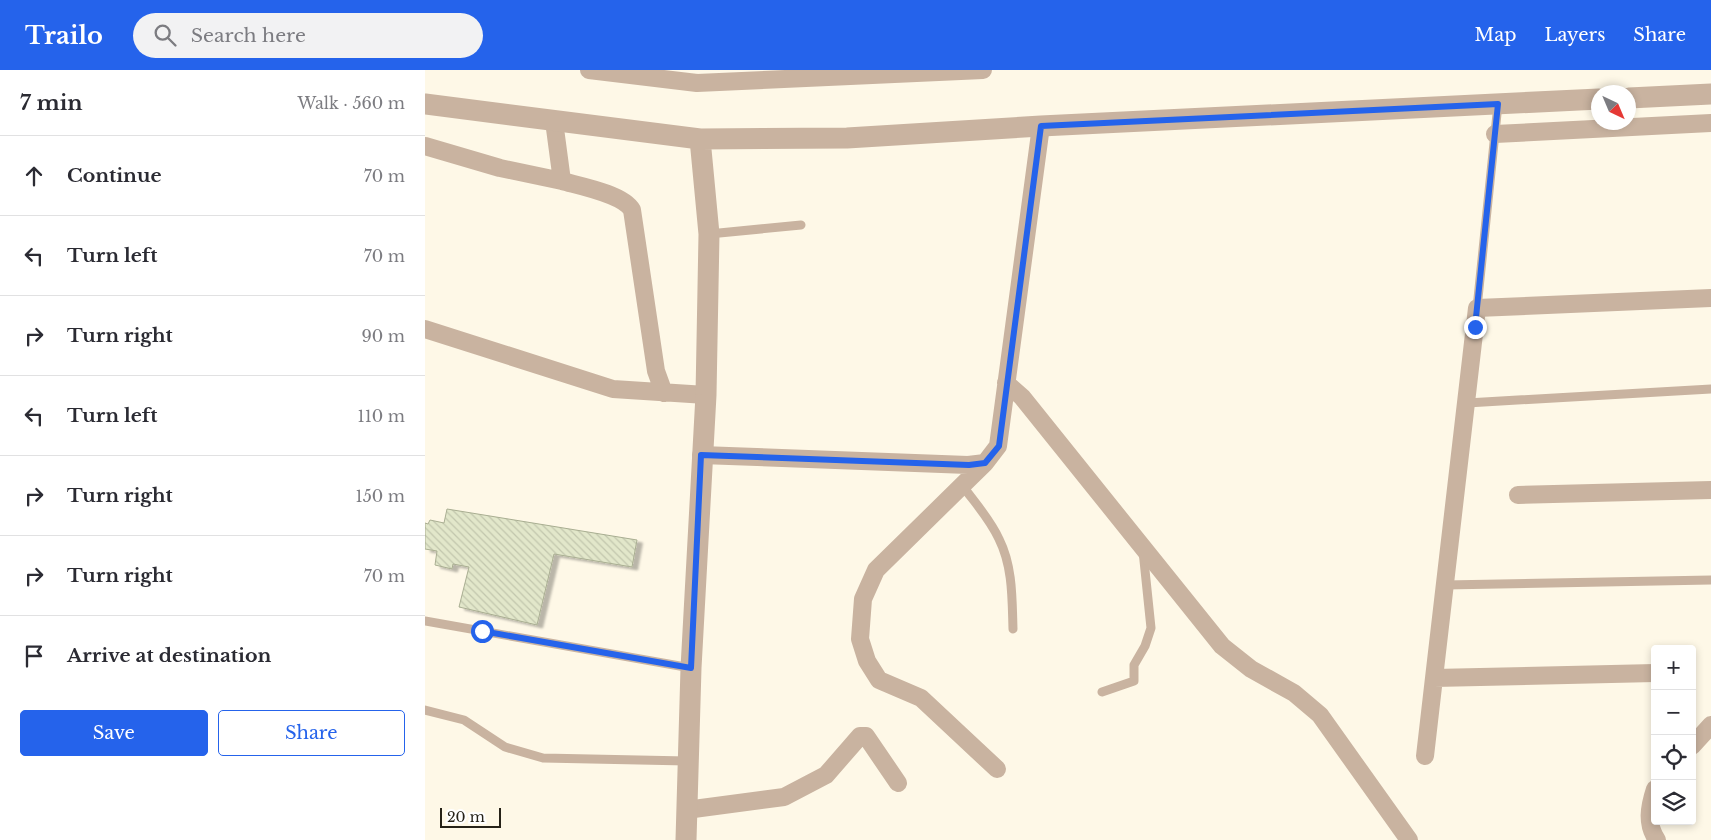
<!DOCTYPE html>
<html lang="en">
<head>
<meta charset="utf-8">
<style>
  :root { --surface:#fff; --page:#f2f2f3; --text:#2b2b33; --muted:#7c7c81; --line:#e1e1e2; --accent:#2563eb }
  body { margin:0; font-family:"Libre Baskerville",serif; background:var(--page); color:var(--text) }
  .controls { position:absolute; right:15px; bottom:15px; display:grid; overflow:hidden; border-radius:5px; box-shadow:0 2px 8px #0003 }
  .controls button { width:45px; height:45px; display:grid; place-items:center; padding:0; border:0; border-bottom:1px solid var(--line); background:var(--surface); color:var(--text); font:25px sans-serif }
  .compass { position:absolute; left:1166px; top:15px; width:45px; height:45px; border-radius:50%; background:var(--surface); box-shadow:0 2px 8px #0003; rotate:136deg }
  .scale { position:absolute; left:15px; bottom:12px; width:61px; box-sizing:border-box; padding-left:5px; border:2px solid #262218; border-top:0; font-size:14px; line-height:18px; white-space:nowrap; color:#262218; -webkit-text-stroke:4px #fff; paint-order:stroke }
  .stop { position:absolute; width:15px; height:15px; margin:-11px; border:4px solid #2563eb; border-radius:50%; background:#fff }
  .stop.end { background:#2563eb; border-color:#fff; box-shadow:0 1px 5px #0008 }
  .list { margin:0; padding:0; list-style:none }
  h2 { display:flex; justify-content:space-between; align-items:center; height:65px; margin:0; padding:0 20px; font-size:21px }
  h2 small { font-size:16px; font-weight:400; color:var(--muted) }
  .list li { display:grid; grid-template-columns:32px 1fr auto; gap:15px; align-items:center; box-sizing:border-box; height:80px; padding:0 20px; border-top:1px solid var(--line) }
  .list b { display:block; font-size:19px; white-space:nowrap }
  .list em { font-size:16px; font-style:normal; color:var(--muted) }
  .actions { display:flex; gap:10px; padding:15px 20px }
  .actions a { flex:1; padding:11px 0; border:1px solid var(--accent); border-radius:5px; text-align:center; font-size:18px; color:var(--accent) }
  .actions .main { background:var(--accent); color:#fff }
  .icon { flex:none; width:28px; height:28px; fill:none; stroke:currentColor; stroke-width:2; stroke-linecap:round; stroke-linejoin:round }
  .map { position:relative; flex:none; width:1286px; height:770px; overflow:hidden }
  header { display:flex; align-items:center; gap:30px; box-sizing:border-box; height:70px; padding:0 25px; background:var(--accent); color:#fff }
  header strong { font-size:24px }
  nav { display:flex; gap:28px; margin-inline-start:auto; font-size:18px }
  .search { width:350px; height:45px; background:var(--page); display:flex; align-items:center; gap:12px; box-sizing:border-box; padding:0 18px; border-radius:28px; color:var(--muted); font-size:19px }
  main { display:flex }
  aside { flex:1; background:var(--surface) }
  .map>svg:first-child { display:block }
</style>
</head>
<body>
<header>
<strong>Trailo</strong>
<div class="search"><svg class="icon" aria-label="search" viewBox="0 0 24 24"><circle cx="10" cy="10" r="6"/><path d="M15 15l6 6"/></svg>Search here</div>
<nav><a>Map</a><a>Layers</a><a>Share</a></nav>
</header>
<main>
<aside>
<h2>7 min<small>Walk · 560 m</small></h2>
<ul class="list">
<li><svg class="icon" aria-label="ahead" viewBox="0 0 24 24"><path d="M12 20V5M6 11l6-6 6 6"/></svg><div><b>Continue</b></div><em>70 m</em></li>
<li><svg class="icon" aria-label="left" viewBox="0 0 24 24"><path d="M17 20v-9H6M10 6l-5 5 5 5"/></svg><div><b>Turn left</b></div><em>70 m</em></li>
<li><svg class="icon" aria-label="right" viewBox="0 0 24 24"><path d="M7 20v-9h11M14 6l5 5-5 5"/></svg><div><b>Turn right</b></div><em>90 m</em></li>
<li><svg class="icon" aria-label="left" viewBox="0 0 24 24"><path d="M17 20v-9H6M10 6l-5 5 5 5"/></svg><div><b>Turn left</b></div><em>110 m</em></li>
<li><svg class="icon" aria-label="right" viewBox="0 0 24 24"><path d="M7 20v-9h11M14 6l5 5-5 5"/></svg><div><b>Turn right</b></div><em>150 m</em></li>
<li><svg class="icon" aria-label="right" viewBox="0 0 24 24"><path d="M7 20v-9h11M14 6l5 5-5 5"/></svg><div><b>Turn right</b></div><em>70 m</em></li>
<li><svg class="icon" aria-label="arrive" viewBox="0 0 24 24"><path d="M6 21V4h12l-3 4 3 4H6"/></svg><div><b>Arrive at destination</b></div></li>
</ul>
<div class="actions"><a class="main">Save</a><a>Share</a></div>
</aside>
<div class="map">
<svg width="1286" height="770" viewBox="0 0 1286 770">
  <defs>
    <pattern id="building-back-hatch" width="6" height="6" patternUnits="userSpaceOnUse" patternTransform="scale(1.25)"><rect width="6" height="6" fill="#e2e7ca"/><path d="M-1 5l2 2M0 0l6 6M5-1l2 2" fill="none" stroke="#c2c6ad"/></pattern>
    <filter id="shadow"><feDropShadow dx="5.5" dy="3" stdDeviation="1" flood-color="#0004"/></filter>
  </defs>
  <rect width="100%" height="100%" fill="#fef8e7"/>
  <path fill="url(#building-back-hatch)" stroke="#a9ae92" filter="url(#shadow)" d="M22 439 212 470 207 497 129 484 112 555 34 537 44 497 28 494 27 499 10 495 12 481 0 479V453L3 454 5 450 19 453Z"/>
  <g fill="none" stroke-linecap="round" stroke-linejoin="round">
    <path stroke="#c9b3a0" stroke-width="9" d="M284 164 376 155
      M1052 238 1073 34
      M1042 333 1286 319
      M537 415C550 433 565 449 574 469 588 497 587 529 588 559
      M1020 515 1286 510
      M0 551 266 598
      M677 622 709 611V595L720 576 726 558 718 481
      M0 640 39 650 80 677 118 688 262 691"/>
    <path stroke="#c9b3a0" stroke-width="18" d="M164 0 272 13 558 0
      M129 51 137 111C155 116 198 124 207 140L231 301 239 323
      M1070 64 1286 53
      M0 76 75 98 137 111
      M0 259 188 319 281 325
      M581 313 597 327 797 576 826 599 869 623 895 645 984 770
      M276 385 543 395 560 393 573 376 616 56
      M560 393 451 500 438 529 435 569 442 591 454 610 496 628 572 699
      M1093 425 1286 420
      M1230 603 1009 608 1052 238 1286 228
      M1267 676 1286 655
      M1000 686 1009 608
      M1230 719C1224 737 1221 754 1232 770
      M261 740 359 727 401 705 435 666H441L473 713"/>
    <path stroke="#c9b3a0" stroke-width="21" d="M1204 28 1286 24
      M0 34 275 69 422 68 616 56 1174 29
      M261 770 266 598 281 325 284 164 275 69"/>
  </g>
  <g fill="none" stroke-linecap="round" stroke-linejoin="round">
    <path stroke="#2563eb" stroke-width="6" d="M57 561 266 598 276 385 544 395 560 393 574 376 616 56 1073 34 1050 257"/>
  </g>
</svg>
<div class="controls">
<button>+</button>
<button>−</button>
<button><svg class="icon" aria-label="locate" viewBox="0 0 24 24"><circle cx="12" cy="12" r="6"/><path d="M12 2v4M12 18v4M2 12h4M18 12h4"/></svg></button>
<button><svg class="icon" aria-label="layers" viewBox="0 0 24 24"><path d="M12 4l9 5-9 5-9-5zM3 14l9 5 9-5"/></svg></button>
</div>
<svg class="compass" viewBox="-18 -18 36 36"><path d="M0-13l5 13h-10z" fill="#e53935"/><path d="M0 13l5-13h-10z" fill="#7c7c81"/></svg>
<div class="scale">20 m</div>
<div class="stop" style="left:57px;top:561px"></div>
<div class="stop end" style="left:1050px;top:257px"></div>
</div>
</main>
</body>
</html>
